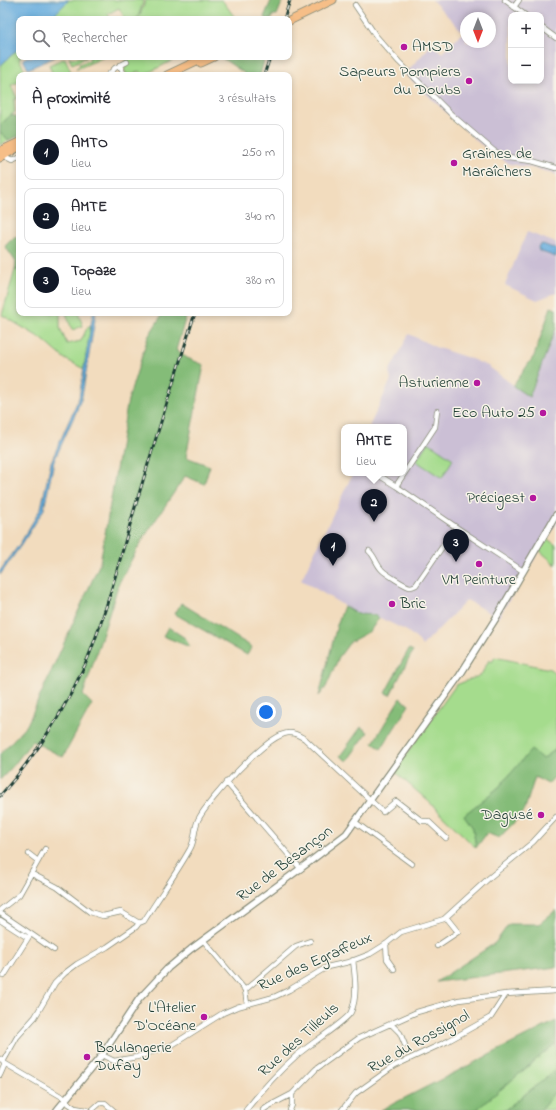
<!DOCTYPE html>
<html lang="fr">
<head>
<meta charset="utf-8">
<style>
  :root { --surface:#fff; --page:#f2f2f3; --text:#2b2b33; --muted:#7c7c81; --line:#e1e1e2; --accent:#111827 }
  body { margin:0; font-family:"Indie Flower",sans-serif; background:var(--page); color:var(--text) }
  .controls { position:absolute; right:12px; top:12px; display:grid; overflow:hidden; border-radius:8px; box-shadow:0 2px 6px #0003 }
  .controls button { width:36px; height:36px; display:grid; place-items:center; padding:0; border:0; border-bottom:1px solid var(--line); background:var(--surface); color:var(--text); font:20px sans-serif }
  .compass { position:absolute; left:460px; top:12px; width:36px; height:36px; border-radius:50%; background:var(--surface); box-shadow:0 2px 6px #0003; rotate:180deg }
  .you { position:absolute; left:266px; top:712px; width:14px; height:14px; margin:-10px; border:3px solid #fff; border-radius:50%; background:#1a73e8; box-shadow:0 0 0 6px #1a73e833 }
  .badge { display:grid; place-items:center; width:26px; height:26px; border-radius:50%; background:var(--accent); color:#fff; font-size:13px; font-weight:700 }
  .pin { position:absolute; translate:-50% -33px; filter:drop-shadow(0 1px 2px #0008) }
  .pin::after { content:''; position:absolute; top:21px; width:14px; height:12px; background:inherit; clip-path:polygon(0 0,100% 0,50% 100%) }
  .popup { position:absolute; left:341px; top:424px; width:66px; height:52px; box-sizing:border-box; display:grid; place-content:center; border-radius:8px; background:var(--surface); filter:drop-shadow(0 1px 3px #0005); font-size:13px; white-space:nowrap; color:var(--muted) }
  .popup b { font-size:15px; color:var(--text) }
  .popup::after { content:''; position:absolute; left:50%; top:100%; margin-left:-8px; border:8px solid transparent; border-top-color:var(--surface) }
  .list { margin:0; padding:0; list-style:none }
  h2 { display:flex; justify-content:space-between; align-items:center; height:52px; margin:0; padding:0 16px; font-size:17px }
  h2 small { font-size:13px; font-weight:400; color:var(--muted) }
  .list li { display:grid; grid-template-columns:26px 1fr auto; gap:12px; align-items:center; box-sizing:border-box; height:56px; margin:0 8px 8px; padding:0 8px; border:1px solid var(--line); border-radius:8px }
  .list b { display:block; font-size:15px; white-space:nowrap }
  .list p { margin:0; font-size:13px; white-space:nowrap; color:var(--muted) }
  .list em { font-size:13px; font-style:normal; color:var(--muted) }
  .icon { flex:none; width:22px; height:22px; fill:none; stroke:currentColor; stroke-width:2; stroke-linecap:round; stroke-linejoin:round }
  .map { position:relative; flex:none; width:556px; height:1110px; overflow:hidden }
  .search { position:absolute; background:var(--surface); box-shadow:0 2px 6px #0003; left:16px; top:16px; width:276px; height:44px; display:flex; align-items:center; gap:10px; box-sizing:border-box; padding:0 14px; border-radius:8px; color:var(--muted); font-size:15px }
  .panel { position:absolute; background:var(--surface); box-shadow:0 2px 6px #0003; left:16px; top:72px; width:276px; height:244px; border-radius:8px }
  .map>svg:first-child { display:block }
</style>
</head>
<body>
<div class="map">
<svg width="556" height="1110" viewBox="0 0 556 1110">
  <rect width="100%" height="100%" fill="#f7f3e8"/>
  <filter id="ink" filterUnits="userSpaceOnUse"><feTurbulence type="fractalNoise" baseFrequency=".025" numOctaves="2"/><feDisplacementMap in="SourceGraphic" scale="8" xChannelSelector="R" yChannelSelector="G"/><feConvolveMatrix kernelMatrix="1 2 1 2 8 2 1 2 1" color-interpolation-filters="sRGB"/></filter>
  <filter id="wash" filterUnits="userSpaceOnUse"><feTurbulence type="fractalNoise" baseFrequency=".012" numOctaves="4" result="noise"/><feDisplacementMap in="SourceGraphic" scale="16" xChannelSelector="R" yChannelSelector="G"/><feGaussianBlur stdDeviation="0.9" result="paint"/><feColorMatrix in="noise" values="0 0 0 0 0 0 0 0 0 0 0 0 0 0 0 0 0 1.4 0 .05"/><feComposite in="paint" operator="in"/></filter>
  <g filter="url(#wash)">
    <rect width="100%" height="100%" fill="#f2dcbe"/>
    <path fill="#cbbfd5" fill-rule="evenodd" d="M432 0H556V175L538 169 509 164 479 143 405 74 432 44 442 53 463 32ZM511 15H541V81H511ZM466 18H490V42H466Z
      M527 232 556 243V293L537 300 505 285Z
      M556 328V524L498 618 467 600 422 646 419 641 407 631 374 615 358 614 301 580 353 473H404V427H369L391 380 389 372 409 334 435 347 469 358 488 366 529 397Z"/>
    <path fill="#a5dc8d" stroke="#628c60" d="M69 0H144L137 19H122L124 17 119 8 108 14 110 19H47L56 13Z
      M146 0H222L236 19H138Z
      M19 48V57H22L19 59 26 72 23 75H19V82L11 85 17 98 14 100 15 112 0 125V66Z
      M70 57 71 58 87 57 72 64 69 58Z
      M89 57H104L77 69 76 68 80 66 79 64 90 60Z
      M125 57H179L144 75H141L139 71 133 75H127L124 70 127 62Z
      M65 58 71 72 65 75H53L49 65Z
      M0 132 9 140 0 145Z
      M15 270H19V313H60V328L67 344 81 341 87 328 91 326 84 369 65 359 42 339 2 315Z
      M66 313H78L83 326 72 330Z
      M428 442 453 459 442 478 416 461Z
      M546 538 556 545V565L539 550Z
      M495 657 550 669 556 674V749L543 759 531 751 499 787 464 815 473 828 476 848 428 801 394 771 456 685 481 675 489 660 492 662Z
      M556 1043V1070L505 1110H476Z
      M556 1090V1110H541Z"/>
    <path fill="#84bc78" stroke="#527c56" d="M270 0H283L277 15H273L272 19H265L264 17 271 1Z
      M225 57H265L260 75H244V73L222 58Z
      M11 115 19 117V136L9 140 0 132V125Z
      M14 237 19 238V270H15L16 262 5 246Z
      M551 307 556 309V328L529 397 513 386 534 356Z
      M163 313H187L176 350 187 358 204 365 186 457 210 466 204 484 185 476 141 542 119 583 83 695 92 704 63 757 32 741 14 765 0 780V754L27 725 100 563 128 400 148 337Z
      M181 603 252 647 247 655 175 614Z
      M344 606 358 614 374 615 379 618 370 631 350 642 339 657 326 687 319 696 337 625Z
      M168 627 185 638 190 647 163 636Z
      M409 649 413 651 390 695 385 693Z
      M400 698 409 705 381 749 373 743Z
      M361 727 368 732 347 761 340 756Z
      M556 749V775L548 784 535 777 524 812 499 838 487 833 476 848 473 828 464 815 499 787 531 750 543 759Z
      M556 910V967L436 982 495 943 509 924H539Z
      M556 1021V1043L476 1110H381Z
      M556 1070V1090L541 1110H505Z"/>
    <path fill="#68adde" stroke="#447589" d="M2 0H69L56 13 47 19H19V48L0 66V2Z
      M27 57H55L28 69 23 59Z
      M542 244 556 249V257L539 251 538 247Z
      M93 313H96L82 396 76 412 54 461 44 509 24 541 0 575V571L21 542 41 508 51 462 79 398Z"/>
  </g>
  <g filter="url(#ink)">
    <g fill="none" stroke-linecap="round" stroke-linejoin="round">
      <g stroke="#888c79" stroke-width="6">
        <path id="minor" d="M505 0 525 15
          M355 5 376 36 399 62 452 115 494 151 508 158 532 161 556 168
          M514 7 519 0
          M541 27 556 38
          M120 65 124 75
          M109 74 115 68 127 62
          M4 155 6 158 12 161 19 158
          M437 411 435 427 396 486 456 527 523 571
          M375 473 396 486
          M369 551C375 556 376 564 382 570 386 574 405 586 410 587 413 587 414 586 416 585L456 527
          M226 782 301 869
          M355 822 412 864
          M29 854 38 861
          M32 874 57 887 90 912 103 916 121 912 139 923
          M0 910 19 895 45 849
          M0 913 31 934 28 938 0 920
          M31 934 54 950
          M203 940 245 990
          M386 944 387 959 394 969
          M437 946 458 932 446 917
          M4 976 28 938
          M247 1004 245 990 296 946 310 941
          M391 1024 400 1033 405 1045
          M102 1055 114 1061 137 1057 172 1045 223 1013 237 1007 274 997 289 990 327 967 349 962 370 954 386 944 401 932 444 919 489 878 533 842 556 817
          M0 1059 4 1063 64 1098 69 1104 75 1108 73 1110
          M0 1075 4 1066V1060L17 1037 35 1017 55 983 65 973 77 964 107 947 136 927 139 923 144 921C159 897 176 874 190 849 195 841 194 829 198 820 208 800 267 735 288 733 295 732 300 736 305 739L383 812 396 801 422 821H428L446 838
          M75 1108 87 1110
          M92 1110 100 1103H105L113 1110
          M246 1110C261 1091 278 1072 296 1056 306 1047 348 1020 351 1012 358 996 355 977 353 960
          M263 1110 269 1106 292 1094 316 1069 359 1038 417 1012 459 1000 506 994 556 991
          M290 1110 292 1105V1094
          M342 1110 356 1093 394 1066 448 1041 491 1017 506 994"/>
      </g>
      <g stroke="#888c79" stroke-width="8">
        <path id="tertiary" d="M57 1110 102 1055 139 999 168 968 191 949 308 863 346 834 460 675 496 618 556 515"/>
      </g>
      <g stroke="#888c79" stroke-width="9">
        <path id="primary" d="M289 21 333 0
          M201 63 214 57
          M167 75 205 57
          M0 151 19 142
          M0 158 19 147"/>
      </g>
      <use href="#minor" stroke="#fff" stroke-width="4.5"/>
      <use href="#tertiary" stroke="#fff" stroke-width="5.5"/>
      <use href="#primary" stroke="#f6be87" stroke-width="7"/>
      <g stroke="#1f3d34" stroke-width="3">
        <path id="rail" d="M284 19 290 0
          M264 75 270 57
          M0 796C35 757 63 713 85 665 107 613 120 557 136 504 155 440 175 377 195 313"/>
      </g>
      <use href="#rail" stroke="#f7f3e8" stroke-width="1.5" stroke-dasharray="4.5" stroke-linecap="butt"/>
    </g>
  </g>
  <g fill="#b5179e" stroke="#f7f3e8" stroke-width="1.5">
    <circle cx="404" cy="47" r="4"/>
    <circle cx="469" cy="81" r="4"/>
    <circle cx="454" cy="163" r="4"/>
    <circle cx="477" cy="383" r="4"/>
    <circle cx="543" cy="413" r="4"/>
    <circle cx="533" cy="498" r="4"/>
    <circle cx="479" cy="564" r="4"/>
    <circle cx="392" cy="604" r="4"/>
    <circle cx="541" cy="815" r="4"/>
    <circle cx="204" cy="1017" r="4"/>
    <circle cx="87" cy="1057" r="4"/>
  </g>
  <g text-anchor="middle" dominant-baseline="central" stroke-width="3" stroke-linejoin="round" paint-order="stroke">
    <g font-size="16" fill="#1f3d34" stroke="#f7f3e8" text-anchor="end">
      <text x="412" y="47" text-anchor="start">AMSD</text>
      <text x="461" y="72">Sapeurs Pompiers<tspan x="461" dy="18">du Doubs</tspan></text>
      <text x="462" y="154" text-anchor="start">Graines de<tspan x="462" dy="18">Maraîchers</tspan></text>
      <text x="469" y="383">Asturienne</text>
      <text x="535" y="413">Eco Auto 25</text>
      <text x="525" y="498">Précigest</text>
      <text x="479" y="580" text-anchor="middle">VM Peinture</text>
      <text x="400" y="604" text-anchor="start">Bric</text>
      <text x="533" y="815">Dagusé</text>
      <text x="196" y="1008">L'Atelier<tspan x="196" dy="18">D'Océane</tspan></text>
      <text x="95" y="1048" text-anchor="start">Boulangerie<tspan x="95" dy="18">Dufay</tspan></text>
    </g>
    <g font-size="16" fill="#1f3d34" stroke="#f7f3e8">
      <text transform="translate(285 864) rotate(-37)">Rue de Besançon</text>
      <text transform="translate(315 962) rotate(-24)">Rue des Egraffeux</text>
      <text transform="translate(299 1040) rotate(-42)">Rue des Tilleuls</text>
      <text transform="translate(419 1042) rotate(-29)">Rue du Rossignol</text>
    </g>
  </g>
</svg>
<div class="controls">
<button>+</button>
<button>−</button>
</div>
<svg class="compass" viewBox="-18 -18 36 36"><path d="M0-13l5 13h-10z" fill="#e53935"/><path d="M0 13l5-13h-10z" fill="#7c7c81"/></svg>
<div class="you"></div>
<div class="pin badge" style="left:333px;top:566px">1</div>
<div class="pin badge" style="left:374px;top:522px">2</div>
<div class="popup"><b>AMTE</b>Lieu</div>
<div class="pin badge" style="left:456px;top:562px">3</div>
<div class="search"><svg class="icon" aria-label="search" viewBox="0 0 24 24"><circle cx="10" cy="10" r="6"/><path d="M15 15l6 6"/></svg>Rechercher</div>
<section class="panel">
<h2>À proximité<small>3 résultats</small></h2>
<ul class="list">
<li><span class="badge">1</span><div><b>AMTO</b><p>Lieu</p></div><em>250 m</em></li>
<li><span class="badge">2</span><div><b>AMTE</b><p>Lieu</p></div><em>340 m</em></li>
<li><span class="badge">3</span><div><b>Topaze</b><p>Lieu</p></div><em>380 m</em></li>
</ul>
</section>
</div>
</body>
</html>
